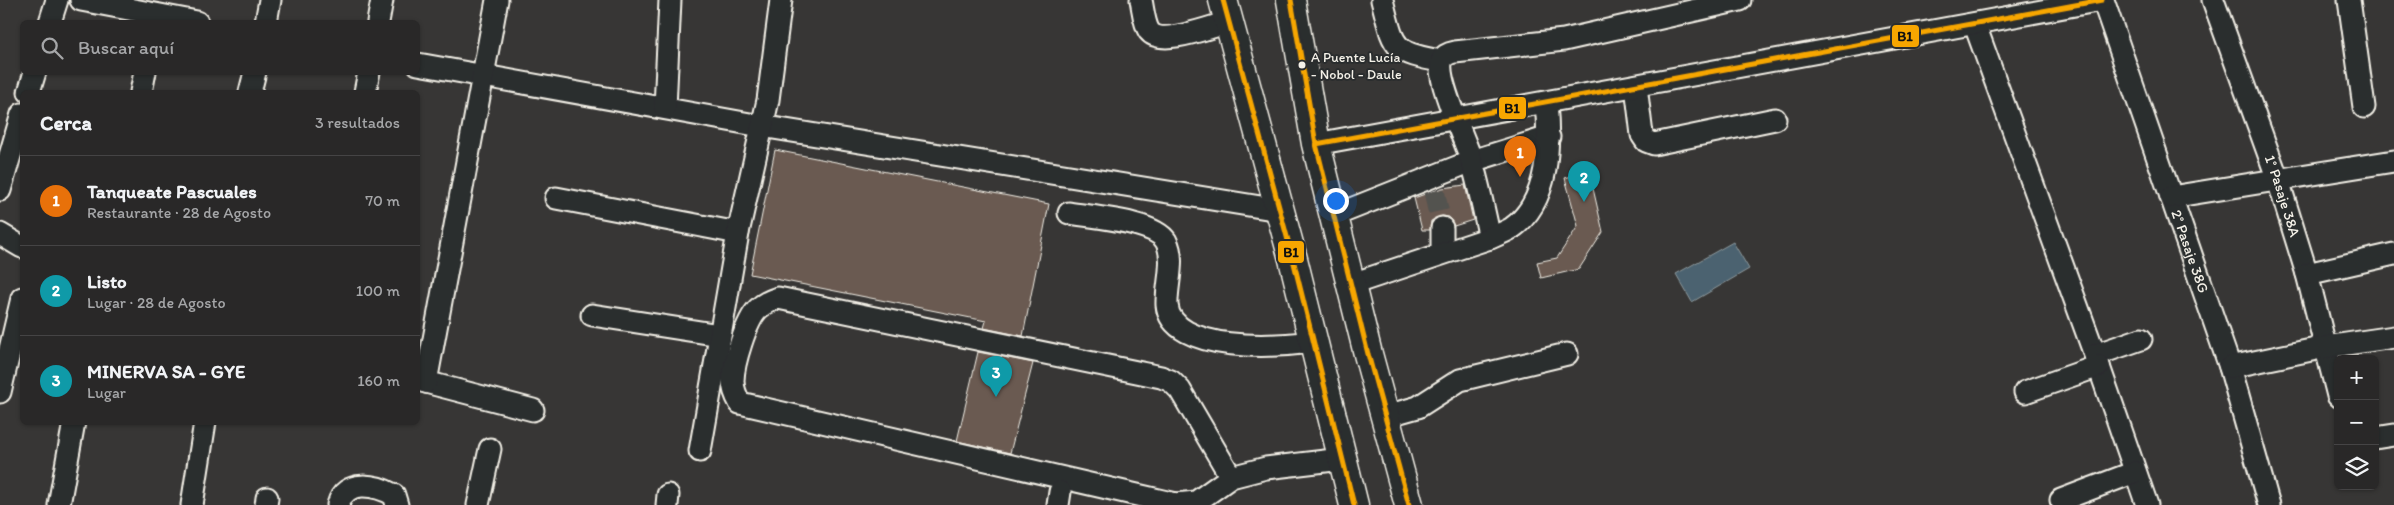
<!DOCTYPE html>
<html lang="es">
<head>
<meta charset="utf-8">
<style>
  :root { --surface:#292828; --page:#353434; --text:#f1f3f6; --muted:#a5a6a8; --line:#454445; --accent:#db2777 }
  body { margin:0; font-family:Itim,sans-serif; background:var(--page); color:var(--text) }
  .controls { position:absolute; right:15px; bottom:15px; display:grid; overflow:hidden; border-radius:8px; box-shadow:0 1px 4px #0004 }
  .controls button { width:45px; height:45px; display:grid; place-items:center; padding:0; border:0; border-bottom:1px solid var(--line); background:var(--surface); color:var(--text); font:25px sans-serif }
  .you { position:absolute; left:1335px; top:200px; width:18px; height:18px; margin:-12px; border:4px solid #fff; border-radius:50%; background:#1a73e8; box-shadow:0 0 0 8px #1a73e833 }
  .badge { display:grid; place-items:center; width:32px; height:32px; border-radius:50%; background:var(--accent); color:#fff; font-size:16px; font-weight:700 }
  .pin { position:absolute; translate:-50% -41px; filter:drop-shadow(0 1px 2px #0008) }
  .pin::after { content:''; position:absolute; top:26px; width:18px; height:15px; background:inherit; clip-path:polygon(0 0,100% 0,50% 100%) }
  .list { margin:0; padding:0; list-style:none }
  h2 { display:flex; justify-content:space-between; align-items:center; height:65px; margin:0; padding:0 20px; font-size:21px }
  h2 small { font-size:16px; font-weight:400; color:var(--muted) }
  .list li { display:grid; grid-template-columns:32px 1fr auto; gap:15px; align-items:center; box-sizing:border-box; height:90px; padding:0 20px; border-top:1px solid var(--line) }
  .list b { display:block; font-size:19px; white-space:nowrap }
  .list p { margin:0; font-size:16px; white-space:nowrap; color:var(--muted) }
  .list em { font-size:16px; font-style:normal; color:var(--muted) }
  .icon { flex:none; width:28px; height:28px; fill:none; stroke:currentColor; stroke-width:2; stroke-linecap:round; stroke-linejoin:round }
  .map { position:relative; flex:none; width:2394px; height:505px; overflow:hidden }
  .search { position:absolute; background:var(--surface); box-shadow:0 1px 4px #0004; left:20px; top:20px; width:400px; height:55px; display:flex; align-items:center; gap:12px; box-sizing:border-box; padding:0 18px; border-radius:8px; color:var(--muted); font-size:19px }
  .panel { position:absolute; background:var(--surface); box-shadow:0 1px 4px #0004; left:20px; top:90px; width:400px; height:335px; border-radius:8px }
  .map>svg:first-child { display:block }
</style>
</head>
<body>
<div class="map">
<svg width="2394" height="505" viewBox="0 0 2394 505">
  <rect width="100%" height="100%" fill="#373635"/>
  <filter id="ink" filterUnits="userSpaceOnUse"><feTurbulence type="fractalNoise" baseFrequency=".02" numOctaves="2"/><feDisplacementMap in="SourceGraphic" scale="10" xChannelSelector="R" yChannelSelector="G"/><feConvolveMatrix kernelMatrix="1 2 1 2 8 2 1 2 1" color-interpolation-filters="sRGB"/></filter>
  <g filter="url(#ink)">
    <path fill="#4b626f" stroke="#8f9b9f" d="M1733 242 1749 269 1692 302 1676 274Z"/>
    <path fill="#6a5a51" stroke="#f4f1e8" d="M775 150 1049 204 1023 336 984 328 986 321 750 274Z
      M1589 171 1603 232 1579 269 1541 278 1537 262 1557 258 1578 226 1565 178Z
      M1465 185 1473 220 1454 226 1449 217 1442 216 1431 221 1430 230H1422L1414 198 1442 188Z
      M978 352 1033 363 1010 453 957 441Z"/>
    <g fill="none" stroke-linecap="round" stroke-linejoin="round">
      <path stroke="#535250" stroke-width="21" stroke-dasharray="21 11" stroke-linecap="butt" d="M1434 191 1442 228"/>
      <g stroke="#f4f1e8" stroke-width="25">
        <g id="minor">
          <path d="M81 0 197 22"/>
          <path d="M1141 0C1143 9 1144 23 1149 31 1161 47 1212 26 1229 22"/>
          <path d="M1382 0C1394 46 1391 53 1441 61"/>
          <path id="s1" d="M2103 0 2230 367 2269 505"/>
          <path id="s2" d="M2213 0 2278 180 2307 274 2338 396"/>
          <path d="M2349 0 2364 107"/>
          <path d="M50 22 57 0"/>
          <path d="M266 22 270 0"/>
          <path d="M378 22 382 0"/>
          <path d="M1975 25 2095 355 2147 505"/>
          <path d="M418 64 761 126 1279 210"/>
          <path d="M1636 86 1642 135 1646 141 1654 144 1775 119"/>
          <path d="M29 92 35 72"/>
          <path d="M141 92 145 72"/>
          <path d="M250 92 255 72"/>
          <path d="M365 92 369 72"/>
          <path d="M665 108 670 0"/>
          <path d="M1316 144 2102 0"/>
          <path d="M0 190 22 114"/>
          <path d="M2171 197 2394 161"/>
          <path d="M556 198 738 233"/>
          <path d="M1069 213C1091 217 1154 221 1166 241 1176 259 1166 286 1167 305 1171 353 1280 348 1313 341"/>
          <path d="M1333 216 1472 161 1549 137"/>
          <path d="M0 234 22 247"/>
          <path d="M1490 238C1484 212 1479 185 1471 159 1464 137 1438 84 1441 63 1442 56 1449 53 1455 52L1564 40 1740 0"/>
          <path d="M1442 253V228"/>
          <path d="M2307 274 2394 254"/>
          <path d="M1352 284 1490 238C1497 235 1505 232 1512 228 1550 201 1550 144 1546 103"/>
          <path d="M592 315 720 335"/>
          <path d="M2095 355 2141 339"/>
          <path d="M2230 367 2326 347 2394 337"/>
          <path d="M418 380 533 410"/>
          <path d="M426 382 497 0"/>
          <path d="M0 392 22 298"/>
          <path d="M2025 392 2099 366"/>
          <path d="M1386 416 1418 407 1460 380 1567 354"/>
          <path d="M2375 438 2394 435"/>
          <path d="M700 451 738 233 768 100 781 0"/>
          <path d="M1231 477 1180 390 1171 381 1161 377 778 298C770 301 764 303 758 309 746 321 733 364 733 381 733 390 736 396 740 403L1176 504 1196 502 1231 477 1266 468 1342 459"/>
          <path d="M2061 500 2135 472"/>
          <path d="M59 505 74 422"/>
          <path d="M192 505 205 422"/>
          <path d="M266 505 267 498"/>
          <path d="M338 505C345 478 376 485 394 495L397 505"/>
          <path d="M478 505 490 449"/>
          <path d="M667 505 668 495"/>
          <path d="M1058 505 1060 492"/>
        </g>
      </g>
      <g stroke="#f4f1e8" stroke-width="31">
        <path id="highway" d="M1223 0 1293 259 1354 505
          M1291 0 1316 144 1368 354 1409 505"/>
      </g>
      <use href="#minor" stroke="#2a2d2e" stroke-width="21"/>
      <use href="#highway" stroke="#2a2d2e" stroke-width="28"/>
      <g stroke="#2a2d2e" stroke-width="9">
        <path id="bus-1" d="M1223 0 1293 259 1354 505
          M1291 0 1316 144 1368 354 1409 505
          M1316 144 2102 0"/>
      </g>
      <use href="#bus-1" stroke="#f7a600" stroke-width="5"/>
    </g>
  </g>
  <circle fill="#f4f1e8" stroke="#2a2d2e" stroke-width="2" cx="1302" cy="65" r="4.5"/>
  <g text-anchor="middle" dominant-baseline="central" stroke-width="4" stroke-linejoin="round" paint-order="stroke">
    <g font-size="14" fill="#f4f1e8" stroke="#2a2d2e" text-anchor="start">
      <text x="1311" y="57">A Puente Lucía<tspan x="1311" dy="17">- Nobol - Daule</tspan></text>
    </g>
    <g font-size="15" fill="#f4f1e8" stroke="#2a2d2e">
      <text stroke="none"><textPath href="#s2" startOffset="208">1° Pasaje 38A</textPath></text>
      <text stroke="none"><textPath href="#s1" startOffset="266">2° Pasaje 38G</textPath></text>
    </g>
  </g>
  <g stroke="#2a2d2e" stroke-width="2">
    <rect x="1891" y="24" width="29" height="24" rx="5" fill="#f7a600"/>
    <rect x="1498" y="96" width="29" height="24" rx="5" fill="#f7a600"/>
    <rect x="1277" y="240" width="28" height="24" rx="5" fill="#f7a600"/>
  </g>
  <g font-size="14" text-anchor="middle" font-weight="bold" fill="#111">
    <text x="1905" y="41">B1</text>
    <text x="1512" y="113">B1</text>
    <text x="1291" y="257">B1</text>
  </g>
</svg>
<div class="controls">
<button>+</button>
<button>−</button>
<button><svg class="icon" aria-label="layers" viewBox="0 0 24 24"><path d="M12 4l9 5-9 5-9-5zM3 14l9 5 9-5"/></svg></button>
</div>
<div class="you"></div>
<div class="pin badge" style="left:1520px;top:177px;background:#e8710a">1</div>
<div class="pin badge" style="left:1584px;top:202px;background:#0f9aa8">2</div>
<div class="pin badge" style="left:996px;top:397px;background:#0f9aa8">3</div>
<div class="search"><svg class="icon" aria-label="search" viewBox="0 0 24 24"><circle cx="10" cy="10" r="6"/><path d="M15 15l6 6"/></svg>Buscar aquí</div>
<section class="panel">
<h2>Cerca<small>3 resultados</small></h2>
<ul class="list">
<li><span class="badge" style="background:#e8710a">1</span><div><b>Tanqueate Pascuales</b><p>Restaurante · 28 de Agosto</p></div><em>70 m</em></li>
<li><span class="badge" style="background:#0f9aa8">2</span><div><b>Listo</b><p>Lugar · 28 de Agosto</p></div><em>100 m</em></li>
<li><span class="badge" style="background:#0f9aa8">3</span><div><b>MINERVA SA - GYE</b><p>Lugar</p></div><em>160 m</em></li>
</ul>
</section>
</div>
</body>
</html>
